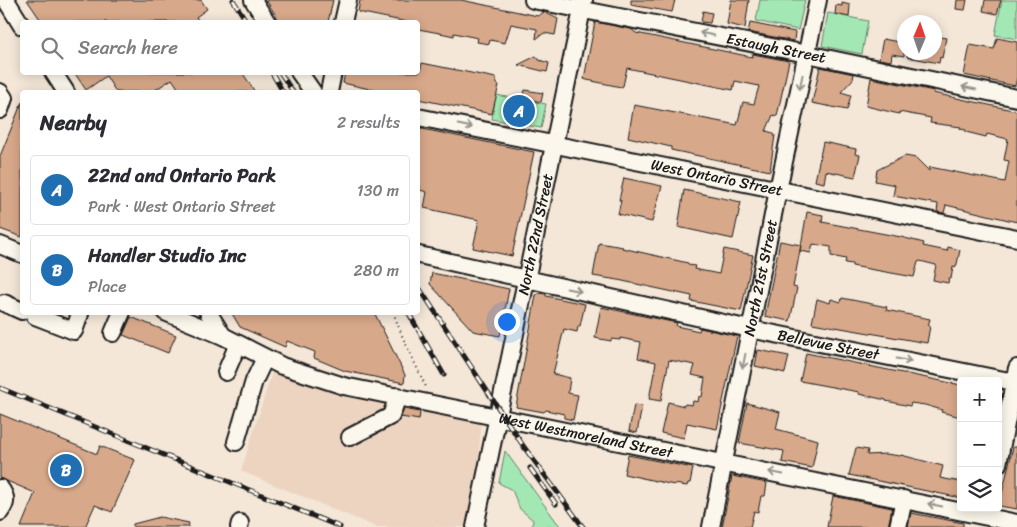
<!DOCTYPE html>
<html lang="en">
<head>
<meta charset="utf-8">
<style>
  :root { --surface:#fff; --page:#f2f2f3; --text:#2b2b33; --muted:#7c7c81; --line:#e1e1e2; --accent:#1f6fb2 }
  body { margin:0; font-family:Sriracha,sans-serif; background:var(--page); color:var(--text) }
  .controls { position:absolute; right:15px; bottom:15px; display:grid; overflow:hidden; border-radius:5px; box-shadow:0 2px 12px #0003 }
  .controls button { width:45px; height:45px; display:grid; place-items:center; padding:0; border:0; border-bottom:1px solid var(--line); background:var(--surface); color:var(--text); font:25px sans-serif }
  .compass { position:absolute; left:897px; top:15px; width:45px; height:45px; border-radius:50%; background:var(--surface); box-shadow:0 2px 12px #0003; rotate:2deg }
  .you { position:absolute; left:506px; top:321px; width:18px; height:18px; margin:-12px; border:4px solid #fff; border-radius:50%; background:#1a73e8; box-shadow:0 0 0 8px #1a73e833 }
  .badge { display:grid; place-items:center; width:32px; height:32px; border-radius:50%; background:var(--accent); color:#fff; font-size:16px; font-weight:700 }
  .pin { position:absolute; translate:-50% -50%; border:2px solid #fff; box-shadow:0 1px 5px #0006 }
  .list { margin:0; padding:0; list-style:none }
  h2 { display:flex; justify-content:space-between; align-items:center; height:65px; margin:0; padding:0 20px; font-size:21px }
  h2 small { font-size:16px; font-weight:400; color:var(--muted) }
  .list li { display:grid; grid-template-columns:32px 1fr auto; gap:15px; align-items:center; box-sizing:border-box; height:70px; margin:0 10px 10px; padding:0 10px; border:1px solid var(--line); border-radius:5px }
  .list b { display:block; font-size:19px; white-space:nowrap }
  .list p { margin:0; font-size:16px; white-space:nowrap; color:var(--muted) }
  .list em { font-size:16px; font-style:normal; color:var(--muted) }
  .icon { flex:none; width:28px; height:28px; fill:none; stroke:currentColor; stroke-width:2; stroke-linecap:round; stroke-linejoin:round }
  .map { position:relative; flex:none; width:1017px; height:527px; overflow:hidden }
  .search { position:absolute; background:var(--surface); box-shadow:0 2px 12px #0003; left:20px; top:20px; width:400px; height:55px; display:flex; align-items:center; gap:12px; box-sizing:border-box; padding:0 18px; border-radius:5px; color:var(--muted); font-size:19px }
  .panel { position:absolute; background:var(--surface); box-shadow:0 2px 12px #0003; left:20px; top:90px; width:400px; height:225px; border-radius:5px }
  .map>svg:first-child { display:block }
</style>
</head>
<body>
<div class="map">
<svg width="1017" height="527" viewBox="0 0 1017 527">
  <rect width="100%" height="100%" fill="#f4e7d8"/>
  <filter id="ink" filterUnits="userSpaceOnUse"><feTurbulence type="fractalNoise" baseFrequency=".02" numOctaves="2"/><feDisplacementMap in="SourceGraphic" scale="10" xChannelSelector="R" yChannelSelector="G"/><feConvolveMatrix kernelMatrix="1 2 1 2 8 2 1 2 1" color-interpolation-filters="sRGB"/></filter>
  <g filter="url(#ink)">
    <path fill="#ecd4c1" d="M273 369 481 425 476 496 469 527H376L241 471Z"/>
    <path fill="#a3e8b4" stroke="#608268" d="M760 0H805L798 30 756 21Z
      M1002 0H1017V39L995 35Z
      M828 13 868 21 862 54 822 46Z
      M496 95 546 104 541 128 492 119Z
      M505 451 556 521 561 527H532L533 520 520 509 512 490 499 483Z"/>
    <path fill="#d8a88a" stroke="#1c1c1c" d="M27 0H201L207 9 196 17 200 22H42Z
      M266 0H333L328 22H280Z
      M360 0H461L538 16 544 12 558 19 555 35 544 33 536 39 537 29 511 24 505 43 490 40 489 44 477 42 478 38 473 37 454 33V36L445 34 418 29 419 22H407L358 12Z
      M631 0H675L672 12 631 5Z
      M731 0H749L745 28 727 24Z
      M957 0H967L965 10 956 9Z
      M985 0H1001L997 14 983 11Z
      M842 3 850 5 849 17 835 14 836 5 842 6Z
      M703 11 712 13 710 23 701 22Z
      M595 22 631 29 636 33 651 36 752 57 753 54 789 61 777 116 773 115 766 131 773 133V134L775 135 770 171 671 150V147L628 137 634 105 737 125 743 102 754 104 759 86 735 81 733 90 627 68 623 86 621 87 587 80 584 79Z
      M750 23 795 32 794 41 748 32Z
      M934 36 946 38 942 58 940 57 939 63 907 57V52H934Z
      M997 38 1017 42V77L1015 86 964 75 970 45 994 49Z
      M883 39 904 43V56L892 54 891 61 879 59Z
      M536 56 539 60 549 63 547 72 518 65Z
      M422 63 496 78 497 84 499 85 492 114 418 99V92H383L343 83 345 72H420Z
      M820 67 854 74 853 79 841 92 851 95 847 110 812 103Z
      M74 72H242L255 92H181L172 79 152 92H116L106 76 86 90Z
      M871 78 934 91 933 93 1017 111V222L946 205 944 213 937 212 938 204 893 196 895 185 875 181 877 170 905 156 916 158 929 171 930 167 1005 182 1009 161 1004 160 1008 139 987 134 986 137 966 132V130L960 129 961 127 930 123 931 118 899 112V114L866 106Z
      M525 90 543 93 541 102 532 100 527 103 523 98Z
      M22 102V237L0 229V156Z
      M418 128 534 152 512 256 473 248 479 220 424 208 427 192 420 190V186L418 183Z
      M823 142 856 149 855 154 860 155 855 177 826 171 824 183 815 181Z
      M624 178 662 186 652 222 618 214 621 200H619Z
      M684 190 741 202 733 239 678 227Z
      M807 212 823 215 822 222 901 237 924 243 923 246 947 251 948 247 960 250 957 264 955 268 953 267 951 279 949 278 948 283 933 280 936 265 920 261 918 262 914 277 852 266V264L845 263 846 259 831 256V247L813 244 811 253 800 251Z
      M780 241 801 245 793 287 797 288 790 321 765 316Z
      M599 243 623 247 622 248 688 263V265L695 266 694 269 719 274 724 249 753 255 741 311 691 301 692 296 618 280 593 276Z
      M432 273 509 289 500 336 473 331 430 284Z
      M539 293 546 294V296L585 304 580 326H578L577 332 564 329 553 374 570 378 568 393 578 395 573 420 564 418V414L546 410 544 412 516 407 536 295Z
      M842 298 887 307 886 310 930 319 928 326H930L927 343 812 323 817 299 830 303 831 299 841 302Z
      M601 307 677 323 676 326 699 331 700 328 737 336 717 429 687 423 684 438 661 433 668 402 684 406 685 404 692 405 693 401 698 402 699 396 702 397 705 378 692 375 695 365 669 360 661 401 649 399 656 362 638 358 641 342 620 338V340L611 339V341L595 338Z
      M231 312H374L405 375 404 383 345 371 314 358 315 352 287 341 285 347 240 327Z
      M131 317 176 335 168 353 123 335Z
      M758 350 789 356 785 373 755 366Z
      M806 353 961 385V417L941 412 942 410 925 405 911 403 910 406 886 401V400L859 394V392L800 381Z
      M747 403 780 412 776 429 818 440 812 468 782 462 784 451 739 443Z
      M634 405 642 406 637 433 629 431Z
      M404 409 420 412 419 420 401 417Z
      M0 414 97 454 100 446 135 460 112 512 95 505 85 527H21L35 493 0 478Z
      M1013 447H1017V509L999 506Z
      M856 448 868 450 867 455 886 454 900 456 901 455 943 466 940 478 961 482V498L849 475Z
      M628 455 693 468 690 483H688L687 486 674 484V485L624 474Z
      M732 476 767 483 765 496H761L758 512 754 511 750 527H722Z
      M833 496 892 508 888 527H827Z
      M911 513 963 523V527H908Z
      M160 517 189 523 188 527H133V524Z"/>
    <g fill="none" stroke-linecap="round" stroke-linejoin="round">
      <g stroke="#1c1c1c" stroke-width="20">
        <g id="minor">
          <path d="M6 0 22 26"/>
          <path d="M253 0 267 22"/>
          <path id="s1" d="M533 0 807 54 1017 98"/>
          <path d="M343 22 348 0"/>
          <path d="M53 72 66 92"/>
          <path d="M299 72 313 92"/>
          <path d="M0 92 4 98 0 110"/>
          <path d="M329 92 333 72"/>
          <path id="s2" d="M418 117 1017 238"/>
          <path d="M0 245 22 254"/>
          <path id="s3" d="M419 255 750 329 1014 382"/>
          <path d="M4 303 22 311"/>
          <path d="M36 312 35 316 74 331 80 314 78 312"/>
          <path id="s4" d="M165 312 223 336 282 366 344 386 1017 523"/>
          <path d="M208 312 223 336"/>
          <path d="M113 333 122 312"/>
          <path d="M226 372 238 344"/>
          <path d="M350 437 391 416 398 396"/>
          <path d="M236 442 254 381 265 358"/>
          <path d="M998 464 1017 368"/>
          <path d="M0 488C7 497 7 503 0 512"/>
          <path d="M239 527 240 523"/>
          <path id="s5" d="M475 527 584 0"/>
          <path id="s6" d="M711 527 778 190 818 0"/>
          <path d="M898 527 904 499"/>
        </g>
      </g>
      <path stroke="#1c1c1c" stroke-width="2" stroke-dasharray="1 4" stroke-linecap="butt" d="M393 312 403 338 427 389"/>
      <use href="#minor" stroke="#fbf7ec" stroke-width="16"/>
      <g stroke="#1c1c1c" stroke-width="5">
        <path id="rail" d="M233 0 247 22
          M280 72 293 92
          M272 73 283 92
          M418 286 524 447 583 527
          M408 312 444 375
          M0 388 340 527
          M530 468 556 504"/>
      </g>
      <use href="#rail" stroke="#fbf7ec" stroke-width="3" stroke-dasharray="9" stroke-linecap="butt"/>
    </g>
    <defs><path id="oneway-shaft" d="M-6 0H5M1.5-3L5.5 0L1.5 3" fill="none" stroke-width="1.6" stroke-linecap="round" stroke-linejoin="round" transform="scale(1.25)"/></defs>
    <g stroke="#97948e">
      <use href="#oneway-shaft" transform="translate(707 34) rotate(-169)"/>
      <use href="#oneway-shaft" transform="translate(801 82) rotate(102)"/>
      <use href="#oneway-shaft" transform="translate(969 88) rotate(-168)"/>
      <use href="#oneway-shaft" transform="translate(465 126) rotate(12)"/>
      <use href="#oneway-shaft" transform="translate(574 290) rotate(12)"/>
      <use href="#oneway-shaft" transform="translate(904 360) rotate(11)"/>
      <use href="#oneway-shaft" transform="translate(744 361) rotate(101)"/>
      <use href="#oneway-shaft" transform="translate(776 473) rotate(-169)"/>
      <use href="#oneway-shaft" transform="translate(935 505) rotate(-168)"/>
    </g>
  </g>
  <g text-anchor="middle" dominant-baseline="central" stroke-width="5" stroke-linejoin="round" paint-order="stroke">
    <g font-size="15" fill="#1c1c1c" stroke="#fbf7ec">
      <text stroke="none"><textPath href="#s1" startOffset="248">Estaugh Street</textPath></text>
      <text stroke="none"><textPath href="#s2" startOffset="305">West Ontario Street</textPath></text>
      <text stroke="none"><textPath href="#s5" startOffset="299">North 22nd Street</textPath></text>
      <text stroke="none"><textPath href="#s6" startOffset="254">North 21st Street</textPath></text>
      <text stroke="none"><textPath href="#s3" startOffset="419">Bellevue Street</textPath></text>
      <text stroke="none"><textPath href="#s4" startOffset="441">West Westmoreland Street</textPath></text>
    </g>
  </g>
</svg>
<div class="controls">
<button>+</button>
<button>−</button>
<button><svg class="icon" aria-label="layers" viewBox="0 0 24 24"><path d="M12 4l9 5-9 5-9-5zM3 14l9 5 9-5"/></svg></button>
</div>
<svg class="compass" viewBox="-18 -18 36 36"><path d="M0-13l5 13h-10z" fill="#e53935"/><path d="M0 13l5-13h-10z" fill="#7c7c81"/></svg>
<div class="you"></div>
<div class="pin badge" style="left:519px;top:111px">A</div>
<div class="pin badge" style="left:66px;top:470px">B</div>
<div class="search"><svg class="icon" aria-label="search" viewBox="0 0 24 24"><circle cx="10" cy="10" r="6"/><path d="M15 15l6 6"/></svg>Search here</div>
<section class="panel">
<h2>Nearby<small>2 results</small></h2>
<ul class="list">
<li><span class="badge">A</span><div><b>22nd and Ontario Park</b><p>Park · West Ontario Street</p></div><em>130 m</em></li>
<li><span class="badge">B</span><div><b>Handler Studio Inc</b><p>Place</p></div><em>280 m</em></li>
</ul>
</section>
</div>
</body>
</html>
